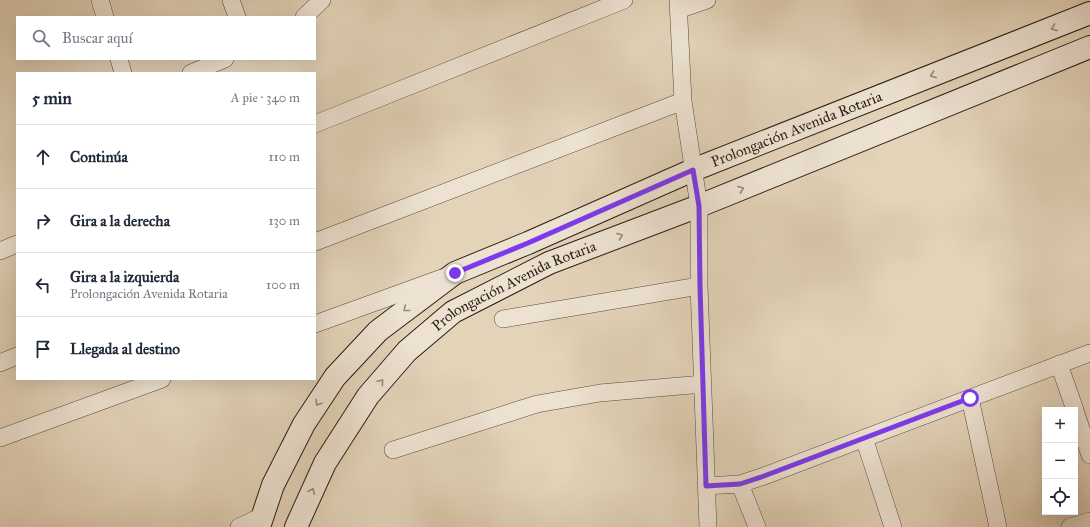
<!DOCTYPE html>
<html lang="es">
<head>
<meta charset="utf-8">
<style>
  :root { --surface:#fff; --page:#f6f6f7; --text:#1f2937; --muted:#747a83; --line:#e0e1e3 }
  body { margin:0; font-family:"IM FELL Great Primer",serif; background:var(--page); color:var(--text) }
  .controls { position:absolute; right:12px; bottom:12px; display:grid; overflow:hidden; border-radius:0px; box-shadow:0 4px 16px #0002 }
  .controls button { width:36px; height:36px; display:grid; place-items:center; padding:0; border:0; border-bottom:1px solid var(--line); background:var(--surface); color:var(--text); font:20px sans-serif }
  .stop { position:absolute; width:12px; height:12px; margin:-9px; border:3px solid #7c3aed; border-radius:50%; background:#fff }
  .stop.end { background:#7c3aed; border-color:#fff; box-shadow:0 1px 4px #0008 }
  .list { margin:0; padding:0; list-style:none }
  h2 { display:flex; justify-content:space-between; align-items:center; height:52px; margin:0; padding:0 16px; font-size:17px }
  h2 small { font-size:13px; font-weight:400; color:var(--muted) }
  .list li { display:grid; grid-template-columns:26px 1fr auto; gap:12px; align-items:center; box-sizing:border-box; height:64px; padding:0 16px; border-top:1px solid var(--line) }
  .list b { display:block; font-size:15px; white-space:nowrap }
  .list p { margin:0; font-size:13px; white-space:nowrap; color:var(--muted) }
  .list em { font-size:13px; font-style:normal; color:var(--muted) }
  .icon { flex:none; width:22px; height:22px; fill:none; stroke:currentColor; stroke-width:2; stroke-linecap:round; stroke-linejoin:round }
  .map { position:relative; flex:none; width:1090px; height:527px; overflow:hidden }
  .search { position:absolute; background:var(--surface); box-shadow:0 4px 16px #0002; left:16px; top:16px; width:300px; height:44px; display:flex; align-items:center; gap:10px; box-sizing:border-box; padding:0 14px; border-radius:0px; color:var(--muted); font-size:15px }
  .panel { position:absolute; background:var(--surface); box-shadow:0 4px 16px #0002; left:16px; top:72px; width:300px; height:308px; border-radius:0px }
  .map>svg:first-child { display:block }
</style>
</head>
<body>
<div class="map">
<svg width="1090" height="527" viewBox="0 0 1090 527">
  <rect width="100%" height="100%" fill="#e3d3b9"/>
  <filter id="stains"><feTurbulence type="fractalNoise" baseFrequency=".005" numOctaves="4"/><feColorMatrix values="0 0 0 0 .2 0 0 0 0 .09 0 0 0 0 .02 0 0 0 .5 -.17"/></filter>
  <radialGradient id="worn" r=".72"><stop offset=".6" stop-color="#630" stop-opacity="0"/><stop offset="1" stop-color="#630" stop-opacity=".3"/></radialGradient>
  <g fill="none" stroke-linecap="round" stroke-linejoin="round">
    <g stroke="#594a3b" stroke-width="18">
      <path id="street" d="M100 0 105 17
        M231 0 237 17
        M678 0 683 101 699 206V286L708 527
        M678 10 707 0
        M304 17 322 0
        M119 59 123 73
        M191 73 225 59
        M315 124 624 0
        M315 242 683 101
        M0 251 17 244
        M503 319 699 286
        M315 324 442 278
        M0 363 17 356
        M1059 364 1075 410
        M970 398 998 527
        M1075 411 1090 455
        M0 438 162 379
        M864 438 893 527
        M393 450 537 404 600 393 703 384
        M740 484 757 527
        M706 486 740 484 764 476 1090 353
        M239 527 262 516
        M1070 527 1090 521"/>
    </g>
    <g stroke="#2b1d11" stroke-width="24">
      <g id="secondary">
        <path id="s1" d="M259 527 273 485 304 424 335 377 378 331 455 273 528 243 693 170 1090 13"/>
        <path id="s2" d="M296 527 325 463 368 396 407 351 453 312 549 263 699 206 1090 47"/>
      </g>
    </g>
    <use href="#street" stroke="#ede2d2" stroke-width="17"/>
    <use href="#secondary" stroke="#ede2d2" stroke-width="22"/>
  </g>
  <defs><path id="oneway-chevron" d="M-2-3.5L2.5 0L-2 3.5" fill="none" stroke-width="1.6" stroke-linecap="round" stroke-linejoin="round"/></defs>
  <g stroke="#96897b">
    <use href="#oneway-chevron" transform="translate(1054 28) rotate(159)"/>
    <use href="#oneway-chevron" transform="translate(933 75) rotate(159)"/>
    <use href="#oneway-chevron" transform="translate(741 189) rotate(-22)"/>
    <use href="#oneway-chevron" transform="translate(620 236) rotate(-21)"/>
    <use href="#oneway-chevron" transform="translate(406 309) rotate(142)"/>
    <use href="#oneway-chevron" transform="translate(381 382) rotate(-49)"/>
    <use href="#oneway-chevron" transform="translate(318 403) rotate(123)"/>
    <use href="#oneway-chevron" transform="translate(312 491) rotate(-66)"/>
  </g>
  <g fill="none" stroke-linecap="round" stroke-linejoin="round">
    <path stroke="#7c3aed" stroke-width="5" d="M455 273 528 243 693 170 699 206 700 286 706 486 740 484 764 476 970 398"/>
  </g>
  <g text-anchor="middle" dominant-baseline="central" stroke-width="3.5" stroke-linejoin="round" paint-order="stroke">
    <g font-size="15" fill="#2b1d11" stroke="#ede2d2">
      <text stroke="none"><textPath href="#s1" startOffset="699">Prolongación Avenida Rotaria</textPath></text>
      <text stroke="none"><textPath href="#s2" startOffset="336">Prolongación Avenida Rotaria</textPath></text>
    </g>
  </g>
  <rect width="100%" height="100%" filter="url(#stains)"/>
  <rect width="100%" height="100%" fill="url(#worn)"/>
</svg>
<div class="controls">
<button>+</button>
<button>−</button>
<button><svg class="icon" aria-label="locate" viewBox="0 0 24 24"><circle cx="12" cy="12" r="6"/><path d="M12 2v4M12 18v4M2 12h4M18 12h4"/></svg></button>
</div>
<div class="stop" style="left:970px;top:398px"></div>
<div class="stop end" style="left:455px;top:273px"></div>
<div class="search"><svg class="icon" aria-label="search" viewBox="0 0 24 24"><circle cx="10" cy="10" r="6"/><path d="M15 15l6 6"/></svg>Buscar aquí</div>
<section class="panel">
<h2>5 min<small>A pie · 340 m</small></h2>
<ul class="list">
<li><svg class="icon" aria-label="ahead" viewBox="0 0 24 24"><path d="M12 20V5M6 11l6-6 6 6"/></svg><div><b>Continúa</b></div><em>110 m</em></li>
<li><svg class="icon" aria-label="right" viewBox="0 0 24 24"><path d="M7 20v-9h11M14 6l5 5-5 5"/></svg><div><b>Gira a la derecha</b></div><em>130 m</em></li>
<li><svg class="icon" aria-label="left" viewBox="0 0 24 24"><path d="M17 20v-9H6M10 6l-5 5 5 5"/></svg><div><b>Gira a la izquierda</b><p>Prolongación Avenida Rotaria</p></div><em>100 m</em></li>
<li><svg class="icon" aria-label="arrive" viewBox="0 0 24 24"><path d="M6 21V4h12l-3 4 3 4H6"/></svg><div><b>Llegada al destino</b></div></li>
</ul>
</section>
</div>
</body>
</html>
